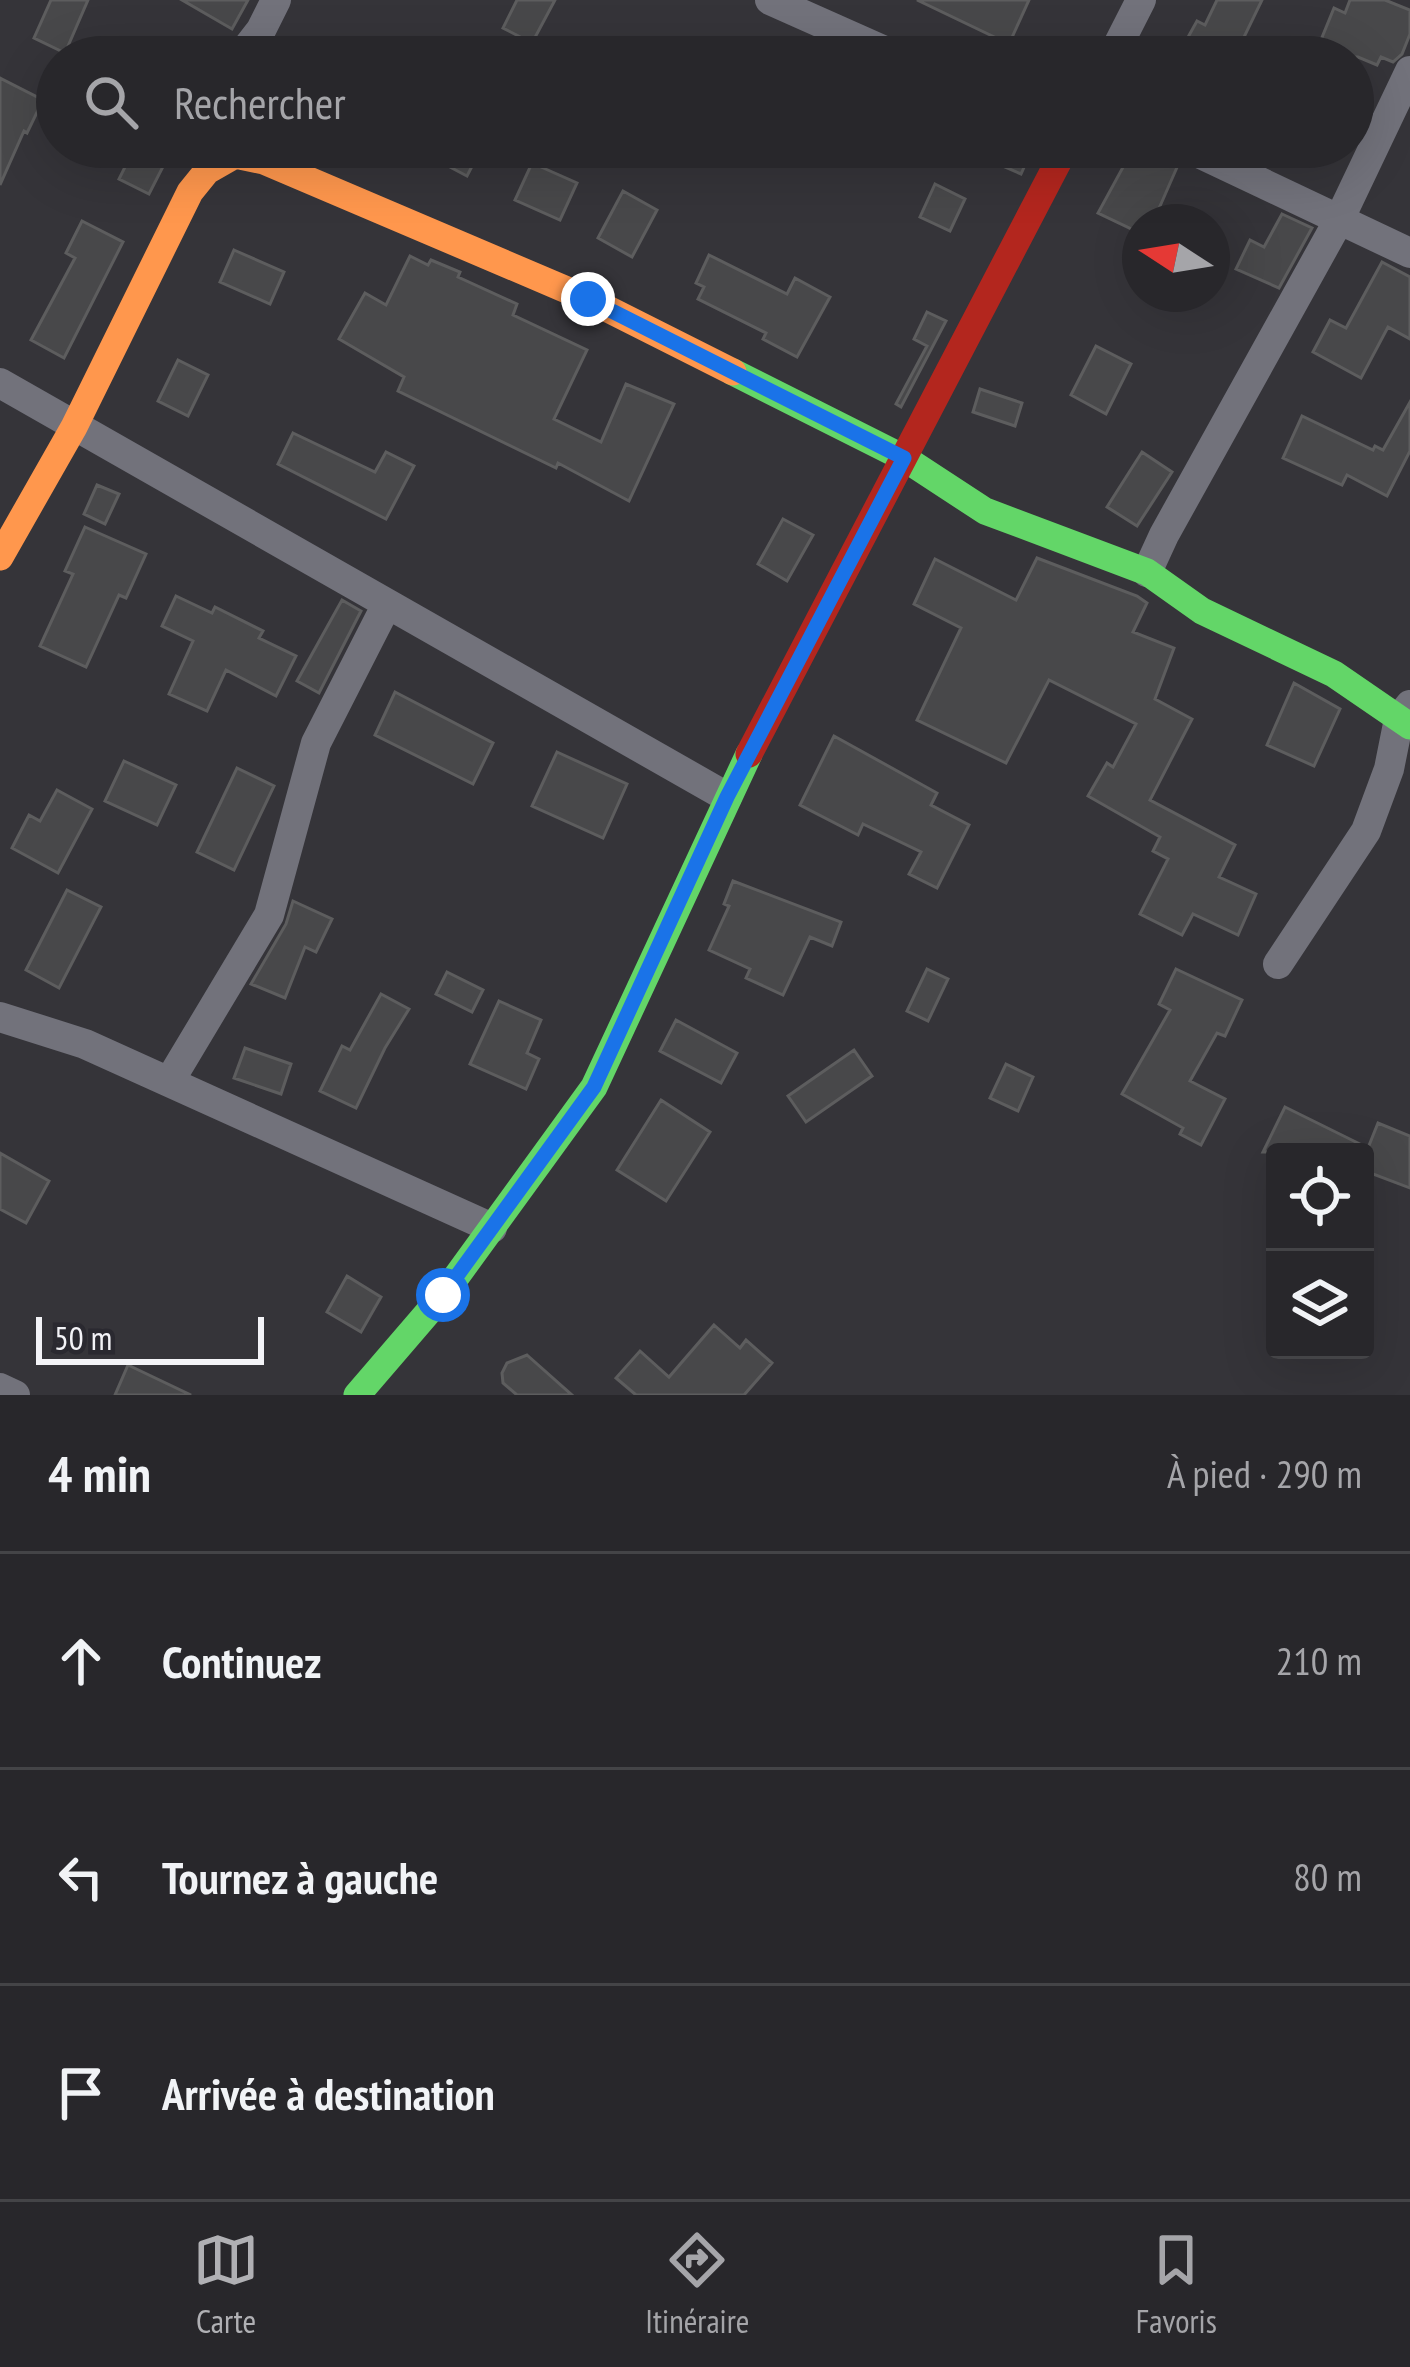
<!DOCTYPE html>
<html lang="fr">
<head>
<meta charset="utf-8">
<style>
  :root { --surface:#28272b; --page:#302f33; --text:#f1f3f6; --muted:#a5a5a9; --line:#444447; --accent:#b0b0b4 }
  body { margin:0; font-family:"PT Sans Narrow",sans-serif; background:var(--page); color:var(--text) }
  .controls { position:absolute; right:36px; bottom:36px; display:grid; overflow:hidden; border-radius:12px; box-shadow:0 12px 48px #0002 }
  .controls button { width:108px; height:108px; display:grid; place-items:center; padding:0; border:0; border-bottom:3px solid var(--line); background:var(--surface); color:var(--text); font:60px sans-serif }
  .compass { position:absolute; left:1122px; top:204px; width:108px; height:108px; border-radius:50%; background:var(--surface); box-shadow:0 12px 48px #0002; rotate:282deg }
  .scale { position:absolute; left:36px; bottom:30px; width:228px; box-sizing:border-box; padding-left:12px; border:6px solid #f3f3f7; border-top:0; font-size:33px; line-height:42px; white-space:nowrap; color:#f3f3f7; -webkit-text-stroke:9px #2a2930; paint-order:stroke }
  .stop { position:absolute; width:36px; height:36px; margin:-27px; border:9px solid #1a73e8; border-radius:50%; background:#fff }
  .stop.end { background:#1a73e8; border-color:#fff; box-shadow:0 3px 12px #0008 }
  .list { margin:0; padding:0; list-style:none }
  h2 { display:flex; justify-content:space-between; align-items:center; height:156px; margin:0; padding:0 48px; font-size:51px }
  h2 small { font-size:39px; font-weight:400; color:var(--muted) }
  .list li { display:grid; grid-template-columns:78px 1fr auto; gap:36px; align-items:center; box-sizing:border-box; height:216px; padding:0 48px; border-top:3px solid var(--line) }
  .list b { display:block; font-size:45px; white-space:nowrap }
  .list em { font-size:39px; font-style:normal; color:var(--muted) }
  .icon { flex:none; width:66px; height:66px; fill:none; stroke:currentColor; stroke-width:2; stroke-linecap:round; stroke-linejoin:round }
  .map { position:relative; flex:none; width:1410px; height:1395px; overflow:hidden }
  .search { position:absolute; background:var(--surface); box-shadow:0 12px 48px #0002; left:36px; right:36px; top:36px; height:132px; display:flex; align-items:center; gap:30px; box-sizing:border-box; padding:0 42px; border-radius:66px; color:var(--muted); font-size:45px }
  .sheet { height:804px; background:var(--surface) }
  nav { display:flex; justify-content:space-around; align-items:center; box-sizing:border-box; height:168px; border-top:3px solid var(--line); background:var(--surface); font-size:33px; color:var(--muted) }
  nav a { display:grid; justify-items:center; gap:6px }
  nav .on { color:var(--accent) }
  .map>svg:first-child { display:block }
</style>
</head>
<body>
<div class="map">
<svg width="1410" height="1395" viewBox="0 0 1410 1395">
  <rect width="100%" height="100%" fill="#353439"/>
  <path fill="#48484a" stroke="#5d5d5e" stroke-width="3" d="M51 0H88L65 53 34 38Z
    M182 0H248L232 29Z
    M517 0H555L532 43 503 28Z
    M917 0H1029L1009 44Z
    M1217 0H1262L1244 37 1286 57H1177L1197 21 1205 25Z
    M1350 0H1385L1410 10V34L1402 54 1393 62 1381 57 1377 65 1358 57H1314L1334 8 1345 13Z
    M0 78 43 100 27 133 24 131 0 185Z
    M135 147H173L149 194 119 179Z
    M412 147H482L467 176Z
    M959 147H1033L1021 174Z
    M1134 147H1153L1178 165 1153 222H1140V233L1098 213Z
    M532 163 577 183 560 220 515 200Z
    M935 184 965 199 950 231 920 217Z
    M623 191 657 210 632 257 598 238Z
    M1282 214 1312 228 1279 288 1236 269 1250 240 1264 247Z
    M82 221 123 242 64 358 31 340 75 258 66 253Z
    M234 250 284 272 270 304 220 282Z
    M709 255 787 294 795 278 830 297 797 357 763 339 766 333 698 299 704 287 696 283Z
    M410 256 428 265 431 260 460 272 458 277 517 304 513 315 587 350 554 419 601 442 626 384 674 404 629 501 558 463 556 468 398 391 404 377 339 339 365 293 386 305Z
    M1382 262 1410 277V339L1388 327 1361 378 1313 352 1330 320 1346 328Z
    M927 312 946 321 901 407 896 404 927 346 914 339Z
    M1096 346 1131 364 1106 414 1071 395Z
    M178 360 208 375 188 416 158 401Z
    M980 389 1022 403 1015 426 973 412Z
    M1410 402V451L1387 496 1347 475 1342 485 1283 458 1302 416 1373 450 1375 446 1383 450Z
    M293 433 375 472 386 452 414 466 386 519 278 464Z
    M1142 452 1172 472 1137 526 1107 507Z
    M97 485 119 494 105 524 84 514Z
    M783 519 813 535 787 581 758 564Z
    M85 527 146 554 126 598 119 595 86 667 40 646 73 574 65 571Z
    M1037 558 1137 596 1147 603 1133 632 1174 648 1155 699 1192 719 1150 800 1235 845 1219 877 1256 894 1238 935 1193 914 1182 935 1140 914 1168 859 1153 851 1160 837 1088 796 1107 763 1113 767 1136 724 1049 680 1006 763 917 720 961 628 914 604 935 559 1016 600Z
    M176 596 212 613 215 607 263 631 259 638 296 656 276 696 226 670 207 711 169 694 193 641 162 626Z
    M342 600 361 611 319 693 297 681Z
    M1294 683 1340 709 1314 766 1267 745Z
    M395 692 493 743 473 784 375 735Z
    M834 736 937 793 931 805 969 825 937 888 909 874 921 852 863 824 858 835 800 805Z
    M557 752 627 784 603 838 532 806Z
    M124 761 176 785 157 825 105 801Z
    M237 768 274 786 234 870 197 852Z
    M57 790 92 809 58 873 12 848 29 815 40 821Z
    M733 881 841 922 832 946 810 937 783 995 746 978 750 969 709 950 729 906 724 904Z
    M67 890 101 907 59 988 26 970Z
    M293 901 332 919 316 952 305 947 285 998 251 984 286 924Z
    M927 969 948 979 928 1021 907 1011Z
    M1176 969 1242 1000 1225 1036 1217 1033 1190 1081 1225 1099 1201 1145 1180 1134 1183 1128 1122 1094 1170 1010 1159 1004Z
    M447 972 483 990 472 1012 436 994Z
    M381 994 409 1009 385 1048 356 1108 320 1091 342 1046 350 1050Z
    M499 1001 541 1020 527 1053 539 1059 526 1089 470 1064Z
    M676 1020 737 1053 721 1083 660 1051Z
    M245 1048 291 1064 281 1094 234 1078Z
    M854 1050 872 1076 806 1122 788 1096Z
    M1006 1064 1033 1077 1018 1111 990 1098Z
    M661 1100 710 1132 666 1201 617 1170Z
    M1285 1107 1368 1148 1378 1123 1410 1136V1188L1365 1171 1366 1152H1263Z
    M0 1153 49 1181 26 1223 0 1209Z
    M347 1276 381 1297 361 1332 327 1312Z
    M714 1325 740 1348 746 1340 772 1363 744 1395H636L616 1378 640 1351 669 1377Z
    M527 1355 572 1395H517L503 1383 502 1373 507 1363Z
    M128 1365 191 1395H115Z"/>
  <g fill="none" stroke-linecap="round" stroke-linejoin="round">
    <path stroke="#72727b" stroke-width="30" d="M770 0 898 57
      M240 57 261 30 276 0
      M1112 57 1141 0
      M1186 147 1410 253
      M0 383 727 797
      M1147 572 1164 535 1340 218 1410 71
      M1278 964 1366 831 1389 769 1399 719 1410 705
      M0 1017 85 1044 492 1228
      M169 1082 269 915 316 743 386 606
      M0 1388 15 1395"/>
    <path stroke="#63d668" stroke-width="27" d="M733 372 904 458 985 511 1147 572 1202 611 1334 674 1410 726
      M357 1395 443 1295 594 1087 749 754"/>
    <path stroke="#ff974d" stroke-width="27" d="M0 557 74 427 190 192 207 171 235 155 264 161 588 299 733 372"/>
    <path stroke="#b3261e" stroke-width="27" d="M749 754 1066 147"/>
  </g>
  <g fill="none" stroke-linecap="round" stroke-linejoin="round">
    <path stroke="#1a73e8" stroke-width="15" d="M443 1295 594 1087 727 797 904 458 588 299"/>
  </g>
</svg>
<div class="controls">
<button><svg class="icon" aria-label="locate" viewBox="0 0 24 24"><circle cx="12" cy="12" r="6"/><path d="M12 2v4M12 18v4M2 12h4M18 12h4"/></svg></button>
<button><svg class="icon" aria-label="layers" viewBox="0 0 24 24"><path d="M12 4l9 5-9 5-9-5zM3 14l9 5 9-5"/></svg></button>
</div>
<svg class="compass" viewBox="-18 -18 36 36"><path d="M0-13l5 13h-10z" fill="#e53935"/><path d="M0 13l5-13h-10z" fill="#a5a5a9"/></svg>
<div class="scale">50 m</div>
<div class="stop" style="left:443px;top:1295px"></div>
<div class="stop end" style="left:588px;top:299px"></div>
<div class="search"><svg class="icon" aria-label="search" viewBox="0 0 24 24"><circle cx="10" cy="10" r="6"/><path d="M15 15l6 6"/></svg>Rechercher</div>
</div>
<section class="sheet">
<h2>4 min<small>À pied · 290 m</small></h2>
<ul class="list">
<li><svg class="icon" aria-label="ahead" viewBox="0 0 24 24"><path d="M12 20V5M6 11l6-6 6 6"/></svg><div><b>Continuez</b></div><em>210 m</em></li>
<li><svg class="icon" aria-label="left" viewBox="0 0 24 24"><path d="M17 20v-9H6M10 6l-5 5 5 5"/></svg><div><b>Tournez à gauche</b></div><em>80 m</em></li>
<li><svg class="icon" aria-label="arrive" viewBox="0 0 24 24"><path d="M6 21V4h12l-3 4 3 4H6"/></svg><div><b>Arrivée à destination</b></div></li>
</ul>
</section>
<nav>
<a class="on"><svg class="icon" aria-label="map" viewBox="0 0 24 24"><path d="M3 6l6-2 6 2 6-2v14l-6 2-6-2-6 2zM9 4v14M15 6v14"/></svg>Carte</a>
<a><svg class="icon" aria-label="directions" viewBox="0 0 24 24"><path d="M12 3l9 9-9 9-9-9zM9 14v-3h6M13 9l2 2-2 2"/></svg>Itinéraire</a>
<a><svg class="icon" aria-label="saved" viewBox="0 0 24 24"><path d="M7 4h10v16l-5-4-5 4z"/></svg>Favoris</a>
</nav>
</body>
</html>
